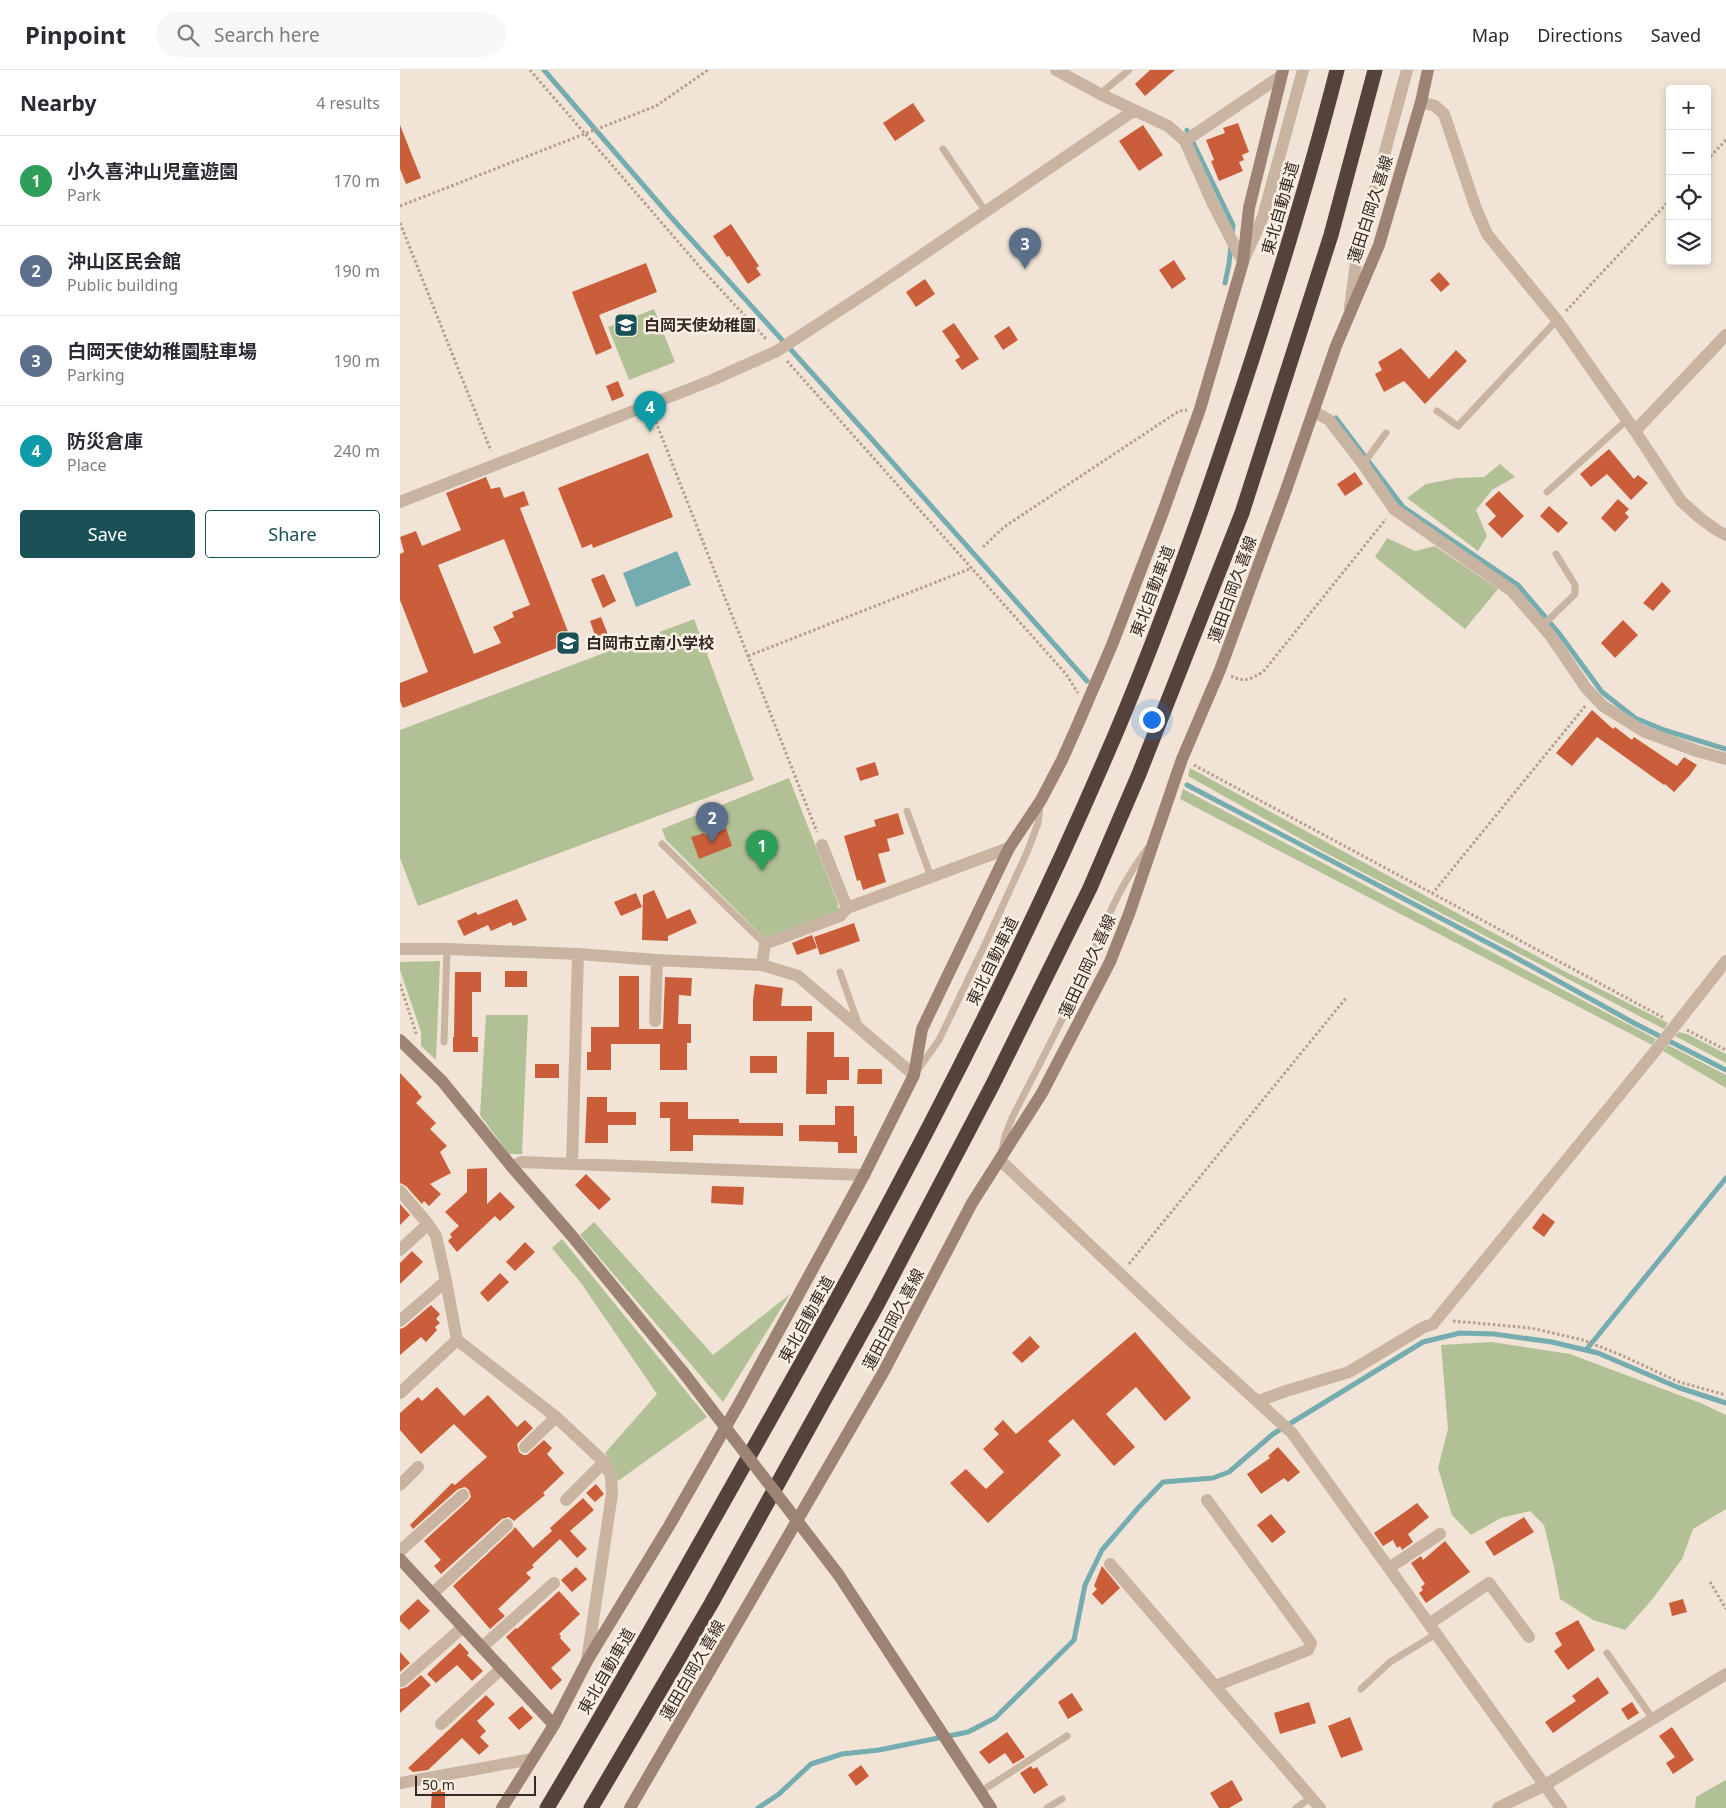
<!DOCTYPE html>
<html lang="en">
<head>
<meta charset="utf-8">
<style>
  :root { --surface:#fff; --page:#f7f7f7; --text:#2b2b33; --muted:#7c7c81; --line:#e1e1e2; --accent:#195156 }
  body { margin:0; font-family:"Noto Sans","Noto Sans JP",sans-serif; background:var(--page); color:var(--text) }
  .controls { position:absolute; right:15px; top:15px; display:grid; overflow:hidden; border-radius:5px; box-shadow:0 2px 8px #0003 }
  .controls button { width:45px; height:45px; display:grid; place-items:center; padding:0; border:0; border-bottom:1px solid var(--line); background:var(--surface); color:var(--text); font:25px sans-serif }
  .scale { position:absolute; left:15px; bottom:12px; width:121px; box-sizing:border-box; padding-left:5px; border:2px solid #332925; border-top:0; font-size:14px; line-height:18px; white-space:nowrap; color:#332925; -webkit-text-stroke:4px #f9efe2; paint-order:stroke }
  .you { position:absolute; left:751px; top:649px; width:18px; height:18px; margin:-12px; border:4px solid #fff; border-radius:50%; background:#1a73e8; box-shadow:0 0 0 8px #1a73e833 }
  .badge { display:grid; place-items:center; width:32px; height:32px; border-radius:50%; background:var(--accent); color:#fff; font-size:16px; font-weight:700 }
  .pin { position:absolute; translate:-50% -41px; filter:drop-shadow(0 1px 2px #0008) }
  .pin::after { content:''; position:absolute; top:26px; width:18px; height:15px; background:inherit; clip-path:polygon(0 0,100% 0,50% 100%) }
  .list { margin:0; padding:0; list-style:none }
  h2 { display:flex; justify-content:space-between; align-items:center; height:65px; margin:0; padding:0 20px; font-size:21px }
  h2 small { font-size:16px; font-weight:400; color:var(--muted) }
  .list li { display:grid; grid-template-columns:32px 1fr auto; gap:15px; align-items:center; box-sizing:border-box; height:90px; padding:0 20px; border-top:1px solid var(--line) }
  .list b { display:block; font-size:19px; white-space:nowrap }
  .list p { margin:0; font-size:16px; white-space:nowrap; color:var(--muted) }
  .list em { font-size:16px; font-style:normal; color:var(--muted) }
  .actions { display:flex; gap:10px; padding:15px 20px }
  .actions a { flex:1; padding:11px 0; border:1px solid var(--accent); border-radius:5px; text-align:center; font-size:18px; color:var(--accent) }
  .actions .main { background:var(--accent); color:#fff }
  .icon { flex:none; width:28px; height:28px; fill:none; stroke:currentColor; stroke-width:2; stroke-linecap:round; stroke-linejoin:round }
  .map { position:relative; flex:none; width:1326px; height:1738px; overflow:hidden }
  header { display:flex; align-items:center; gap:30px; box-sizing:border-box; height:70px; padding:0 25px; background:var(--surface); border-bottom:1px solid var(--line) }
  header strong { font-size:24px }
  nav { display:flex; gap:28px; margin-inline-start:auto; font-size:18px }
  .search { width:350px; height:45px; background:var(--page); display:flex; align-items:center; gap:12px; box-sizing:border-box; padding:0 18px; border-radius:28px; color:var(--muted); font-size:19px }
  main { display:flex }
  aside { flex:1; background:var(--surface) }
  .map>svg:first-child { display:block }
</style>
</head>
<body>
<header>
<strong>Pinpoint</strong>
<div class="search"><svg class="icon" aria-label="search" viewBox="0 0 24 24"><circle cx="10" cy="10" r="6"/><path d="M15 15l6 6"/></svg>Search here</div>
<nav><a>Map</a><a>Directions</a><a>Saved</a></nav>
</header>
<main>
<aside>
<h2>Nearby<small>4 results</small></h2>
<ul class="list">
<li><span class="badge" style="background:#2e9e5b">1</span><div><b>小久喜沖山児童遊園</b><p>Park</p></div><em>170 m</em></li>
<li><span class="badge" style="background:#5c6f8a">2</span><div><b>沖山区民会館</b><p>Public building</p></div><em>190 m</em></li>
<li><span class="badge" style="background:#5c6f8a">3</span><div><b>白岡天使幼稚園駐車場</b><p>Parking</p></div><em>190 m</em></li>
<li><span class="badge" style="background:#0f9aa8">4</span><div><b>防災倉庫</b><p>Place</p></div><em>240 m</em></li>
</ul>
<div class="actions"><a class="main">Save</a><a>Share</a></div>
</aside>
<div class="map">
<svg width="1326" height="1738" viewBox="0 0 1326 1738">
  <rect width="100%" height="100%" fill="#f1e4d6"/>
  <path fill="#b2c096" d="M254 239 275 292 229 310 208 257Z
    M1100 394 1115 407 1092 420 1076 440 1087 466 1078 481 1007 428 1026 414 1057 408 1084 407Z
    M987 468 1015 481 1035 476 1098 519 1065 559 975 487Z
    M294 549 354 710 18 836 0 788V660Z
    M790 698 1162 900 1268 953 1264 959 924 782 788 706Z
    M389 708 438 833V842L364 868 266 770 262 759Z
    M783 719 1256 969 1252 975 780 729Z
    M40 891 36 990 21 976V962L0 900V892Z
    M86 945H128L122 1084H109L80 1045Z
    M1279 962 1287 964 1326 984V993L1275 966Z
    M1268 975 1326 1005V1018L1263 981Z
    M194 1152 313 1285 390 1224 323 1332 180 1165Z
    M162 1169 307 1347 218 1411 212 1394 205 1383 257 1324 181 1213 152 1178Z
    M1092 1272 1170 1284 1303 1334 1326 1345V1439L1293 1459 1282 1489 1251 1531 1225 1560 1193 1550 1160 1529 1154 1497 1144 1455 1130 1441 1101 1448 1071 1465 1052 1445 1038 1398 1048 1359 1041 1275Z
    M1326 1710V1738H1295L1296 1727Z"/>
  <path fill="#74acaf" d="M277 481 291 515 236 537 223 503Z"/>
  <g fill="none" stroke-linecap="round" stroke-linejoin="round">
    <path stroke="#74acaf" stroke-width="5" d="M144 0 270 146 468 365 687 611
      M787 60 833 155 832 164
      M825 213 829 194 831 175
      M936 348 1003 437 1118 515 1158 562 1202 622 1235 648 1264 660 1326 679
      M787 715 1111 885 1234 953 1326 1000
      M1186 1280 1326 1108
      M358 1738 379 1724 411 1694 442 1684 479 1680 568 1662 595 1648 674 1570 685 1515 702 1480 739 1437 763 1412 813 1408 829 1402 873 1364 1023 1272 1060 1263 1094 1264 1152 1272 1198 1283 1277 1317 1326 1333"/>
  </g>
  <path fill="#ca5e3b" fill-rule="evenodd" d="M750 0H775L745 26 735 14Z
    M513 33 525 51 495 71 483 53Z
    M838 53 849 82 842 85 844 90 839 92 843 101 819 111 811 91 814 90 806 70 825 63 823 58Z
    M0 55 21 108 6 114 0 99Z
    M743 55 763 85 739 101 719 71Z
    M331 154 359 196 356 198 361 205 348 214 329 186 327 187 313 166Z
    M774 190 786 209 772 219 759 200Z
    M246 193 257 222 199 245 212 278 196 285 172 222Z
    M1039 202 1050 214 1041 222 1030 210Z
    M525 209 535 224 516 237 506 222Z
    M554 253 579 289 562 300 555 290 560 287 542 261Z
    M609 256 618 270 603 280 594 266Z
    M1001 278 1029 309 1056 280 1067 291 1025 334 1004 311 984 322 975 304 982 300 978 292Z
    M218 311 224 326 212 331 206 316Z
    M1209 379 1234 409 1238 405 1248 413 1231 430 1207 404 1191 417 1180 404Z
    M248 383 273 447 193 478 192 474 182 478 158 418Z
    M955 402 963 414 945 426 937 414Z
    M86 407 91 419 100 417 104 428 124 421 129 435 120 438 172 572 3 638 0 631V613L28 602 0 530V484L4 482 0 467 16 461 22 476 61 460 46 423ZM104 469 130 535 112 542 114 547 93 557 101 573 74 584 38 495Z
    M1099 421 1124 446 1102 468 1088 454 1096 446 1085 434Z
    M1218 429 1229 439 1225 443 1229 447 1215 462 1201 448Z
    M1149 436 1168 453 1158 463 1140 446Z
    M204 504 216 531 203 538 191 509Z
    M1262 512 1271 521 1253 541 1243 533Z
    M201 547 211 572 196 578 191 567 195 565 190 551Z
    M1223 550 1238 565 1215 588 1201 573Z
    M1192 640 1213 659 1215 657 1232 670 1234 667 1277 696 1284 687 1297 695 1290 705 1274 722 1265 714 1264 715 1197 667 1172 696 1156 683Z
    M475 692 479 705 460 711 456 698Z
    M498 743 504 764 487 769 490 781 478 784 486 812 463 820 460 810 457 811 444 766 476 756 474 750Z
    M326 758 332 776 299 789 291 767 304 763 305 765Z
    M254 820 267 849 290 839 297 853 268 866V871L242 870 243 825Z
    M236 823 242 837 221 846 214 832Z
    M117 829 127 850 113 856 111 852 91 861 88 855 64 866 57 851 76 842 78 845Z
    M454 853 460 871 420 885 414 867Z
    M412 865 417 878 397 885 392 873Z
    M105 901H127V917H105Z
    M55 902H81V922H72V967H78V982H53V967H54Z
    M219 906H239V959H263L265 907 292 908 291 926 279 925 278 954H291V973H287V1000H260V974H211V1000H187V982H191V957H219Z
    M355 914 383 918 381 936H412V951H353V930Z
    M407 962H434V987H449V1010H427V1024H406Z
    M350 986H377V1003H350Z
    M135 994H159V1008H135Z
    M458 999H482V1014H457Z
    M0 1003 18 1022V1023L22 1027 16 1033 36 1053 30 1059 47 1076 40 1082 51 1103 30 1114 41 1124 29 1136 24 1131 22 1134 6 1116 0 1113Z
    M187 1027H207V1042H236V1055H208V1073H185Z
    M260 1032H288V1049H339V1053H383V1066L293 1065V1081H270V1048H260Z
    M435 1036H454V1066H457V1083H438V1072L399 1071V1055H435Z
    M87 1098V1134L100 1122 115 1137 100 1151 95 1146 57 1182 48 1171 52 1167 50 1164 59 1156 45 1142 67 1122V1099Z
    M186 1104 211 1129 199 1140 175 1115Z
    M312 1116 344 1117 343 1135 311 1133Z
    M0 1134 10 1145 0 1155Z
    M1143 1143 1155 1152 1144 1167 1132 1158Z
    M125 1172 135 1182 115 1201 106 1192Z
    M12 1181 23 1192 0 1214V1193Z
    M100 1203 109 1212 88 1232 80 1223Z
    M31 1235 40 1244 36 1249 40 1253 35 1257 37 1260 26 1272 21 1267 0 1285V1259L5 1257Z
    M735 1262 791 1328 765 1351 736 1317 706 1344 735 1377 714 1396 673 1349 648 1371 661 1385 588 1453 550 1413 566 1399 586 1419 604 1402 583 1379 599 1364 594 1359 603 1350 616 1364Z
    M630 1266 640 1277 622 1293 612 1283Z
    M37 1317 64 1346 88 1325 117 1357 125 1350 133 1358 117 1374 119 1382 123 1385H127L144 1370 152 1378 147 1384 164 1403 143 1423 145 1425 114 1451 109 1447 102 1449 41 1504 34 1496 41 1490 24 1471 68 1431 71 1427 69 1420 65 1417 58 1419 13 1459 10 1455 52 1413 55 1415 87 1387 54 1354 21 1384 0 1360V1343L18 1327 22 1331Z
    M878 1377 900 1402 888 1412 884 1408 861 1424 847 1404 870 1388 868 1386Z
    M196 1414 204 1424 195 1432 186 1423Z
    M183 1428 194 1440 170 1461 187 1479 177 1488 160 1469 132 1495 134 1497 126 1503 131 1508 98 1539 105 1546 90 1559 53 1516 112 1461 115 1457 133 1478 152 1461 150 1458Z
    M1017 1433 1029 1447 1008 1464 1013 1472 1002 1480 1000 1476 997 1478 993 1470 983 1476 974 1463 1002 1444Z
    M871 1444 886 1462 872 1473 857 1455Z
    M1124 1447 1134 1462 1094 1486 1085 1472Z
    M1045 1471 1070 1502 1026 1533 1019 1523 1023 1520 1021 1517 1025 1514 1011 1493 1021 1486 1023 1490Z
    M702 1496 720 1518 702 1535 692 1524 697 1519 694 1516Z
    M176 1497 187 1509 172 1522 161 1510Z
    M159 1521 180 1544 159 1564 161 1566 160 1568 171 1580 151 1598 162 1610 151 1620 106 1567 116 1558 117 1559Z
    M18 1529 30 1541 9 1560 0 1551V1546Z
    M1283 1529 1287 1542 1272 1546 1269 1533Z
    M1178 1550 1195 1580 1168 1600 1154 1581 1162 1575 1155 1563Z
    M60 1573 69 1583 67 1585 83 1601 72 1611 57 1595 36 1613 27 1604Z
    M0 1582 10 1593 0 1602Z
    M21 1605 31 1615 0 1643V1619L7 1617Z
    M1198 1607 1209 1623 1153 1663 1145 1652 1176 1631 1172 1626Z
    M672 1623 683 1640 668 1649 658 1632Z
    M86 1625 95 1634 77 1651 86 1661 80 1667 89 1676 79 1685 62 1668 28 1700 13 1702 8 1698Z
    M909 1632 916 1653 880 1664 874 1643Z
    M1232 1632 1239 1643 1228 1650 1221 1639Z
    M122 1636 133 1648 119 1660 108 1648Z
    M950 1647 963 1680 941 1688 928 1656Z
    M1272 1657 1294 1690 1273 1704 1266 1693 1275 1687 1259 1666Z
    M607 1662 625 1687 613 1694 605 1683 589 1694 579 1682Z
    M461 1695 469 1706 456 1716 448 1705Z
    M631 1696 633 1699 637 1697 648 1715 634 1724 620 1703Z
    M832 1710 843 1730 829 1738H819L810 1723Z
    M45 1718V1738H31L32 1721Z"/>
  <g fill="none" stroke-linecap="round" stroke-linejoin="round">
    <path stroke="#b59e8c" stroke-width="3" stroke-dasharray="2.5 2.5" stroke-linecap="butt" d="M130 0 299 196 367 270
      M1307 90 1326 70
      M0 136 256 36 308 0
      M0 153 91 381
      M1166 241 1270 130
      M387 291 666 604 678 623
      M254 347 417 762
      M583 477 604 457 779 341 787 340
      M348 586 572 498
      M831 606C845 613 850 609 863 602L986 449
      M794 695 1264 948
      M1032 824 1186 635
      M0 914 17 966
      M1287 960 1326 980
      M729 1194 946 928
      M1053 1251 1131 1258 1183 1270 1221 1285 1279 1312 1326 1325
      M1310 1512 1326 1539"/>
    <path stroke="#c9b4a2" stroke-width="7" d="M700 24 729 0
      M543 79 586 142
      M1037 341 1058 356 1157 250
      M963 394 986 363
      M1147 422 1227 350
      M1142 556 1175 524V515L1156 484
      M507 741 531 807
      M262 774 365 874
      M440 902 459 956
      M44 972 47 879
      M517 1001 539 970 588 868 628 780 638 753 640 735
      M602 1080 605 1066 612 1048C635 1002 660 957 680 911 701 865 717 817 748 778
      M1207 1583 1253 1649
      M961 1619 990 1592 1036 1564
      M580 1722 667 1666
      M647 1738 662 1729
      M896 1738 911 1728"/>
    <path stroke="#c9b4a2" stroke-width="12" d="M656 0 700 24 768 56 785 71 813 134 843 192
      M1021 32 1035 36 1044 44 1075 136 1087 164 1157 250 1235 361 1281 431 1300 448 1318 461 1326 465
      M785 71 881 6
      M844 189 863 147 903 0
      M950 238 956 192 962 167 1007 0
      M913 341 929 350 963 394 994 439 1112 521 1150 565 1186 618 1203 636 1243 661 1297 681 1326 689
      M1235 361 1326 265
      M0 432 310 311 377 281 475 217 733 41
      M422 775 447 838
      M0 879H47L178 884 257 890 362 895 398 906 514 1005
      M362 895 365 874 440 846 447 838 609 778
      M255 951 257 890
      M600 1090 791 1271 892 1363 1161 1738
      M172 1094 178 884
      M112 1097 121 1092 464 1105
      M0 1121 28 1154 36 1166 46 1211 57 1270 156 1347 204 1392 211 1406 212 1424 187 1591
      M0 1180 28 1154
      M0 1251 46 1211
      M0 1323 57 1270
      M859 1331 886 1321 949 1302 1024 1257 1033 1254 1256 980 1326 891
      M125 1377 156 1347
      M0 1415 18 1397
      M166 1430 204 1392
      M807 1430 911 1573 908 1580 815 1616
      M0 1481 63 1425
      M710 1494 920 1738
      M989 1498 1040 1464
      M32 1524 107 1455
      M1029 1554 1089 1513 1129 1567
      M82 1577 154 1513
      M2 1611 63 1557
      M41 1654 102 1598
      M0 1713 132 1689
      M1098 1738 1145 1715 1326 1604"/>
    <path stroke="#9d8373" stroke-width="12" d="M0 970 42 1011 112 1097 172 1166 283 1302
      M0 1489 154 1655
      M438 1504 591 1738
      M102 1738 154 1655 187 1591 269 1456 340 1332 464 1105 514 1005 522 959 609 778 641 730 662 690 678 654 712 575 763 442 800 339 843 192 849 138 883 0
      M230 1738 484 1301 572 1133 642 1023 710 892 729 844 782 689 820 600 886 420 936 276 979 175 1021 32 1028 0"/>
    <path stroke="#55433b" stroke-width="15" d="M147 1738C213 1628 276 1516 339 1404 471 1172 597 938 703 693 757 570 802 442 844 314 878 210 910 106 937 0
      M191 1738 311 1534 478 1233 592 1016 690 818 739 704 842 443 931 165 975 0"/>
    <path stroke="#9d8373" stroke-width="12" d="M283 1302 438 1504"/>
  </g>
  <defs>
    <g id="school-square" transform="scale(1.25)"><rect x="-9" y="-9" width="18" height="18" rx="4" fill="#195156" stroke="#f9efe2"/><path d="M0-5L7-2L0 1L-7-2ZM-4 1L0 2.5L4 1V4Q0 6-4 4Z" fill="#fff"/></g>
  </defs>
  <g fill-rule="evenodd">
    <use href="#school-square" x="226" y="255"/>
    <use href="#school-square" x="168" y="573"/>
  </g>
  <g text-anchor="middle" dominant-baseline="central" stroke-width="5" stroke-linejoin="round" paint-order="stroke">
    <g font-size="16" fill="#332925" stroke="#f9efe2">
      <text transform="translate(880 138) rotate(-74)">東北自動車道</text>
      <text transform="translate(970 139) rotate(-72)">蓮田白岡久喜線</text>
      <text transform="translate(832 519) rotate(-70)">蓮田白岡久喜線</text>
      <text transform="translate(752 521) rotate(-69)">東北自動車道</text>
      <text transform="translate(592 891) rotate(-64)">東北自動車道</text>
      <text transform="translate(687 896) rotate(-65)">蓮田白岡久喜線</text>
      <text transform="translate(406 1249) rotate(-61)">東北自動車道</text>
      <text transform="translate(493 1249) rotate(-62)">蓮田白岡久喜線</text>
      <text transform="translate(292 1600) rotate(-60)">蓮田白岡久喜線</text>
      <text transform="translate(206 1601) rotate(-60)">東北自動車道</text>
    </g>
    <g font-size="16" font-weight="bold" fill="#332925" stroke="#f9efe2" text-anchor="start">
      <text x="244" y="255">白岡天使幼稚園</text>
      <text x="186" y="573">白岡市立南小学校</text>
    </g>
  </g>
</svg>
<div class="controls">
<button>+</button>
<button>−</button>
<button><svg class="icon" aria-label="locate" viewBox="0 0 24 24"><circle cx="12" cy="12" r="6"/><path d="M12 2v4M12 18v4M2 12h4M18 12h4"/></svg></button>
<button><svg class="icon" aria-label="layers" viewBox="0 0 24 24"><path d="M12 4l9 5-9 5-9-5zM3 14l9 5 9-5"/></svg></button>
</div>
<div class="scale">50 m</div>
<div class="you"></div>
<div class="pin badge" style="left:362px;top:801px;background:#2e9e5b">1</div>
<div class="pin badge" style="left:312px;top:773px;background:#5c6f8a">2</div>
<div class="pin badge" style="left:625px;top:199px;background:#5c6f8a">3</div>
<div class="pin badge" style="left:250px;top:362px;background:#0f9aa8">4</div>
</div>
</main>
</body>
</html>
